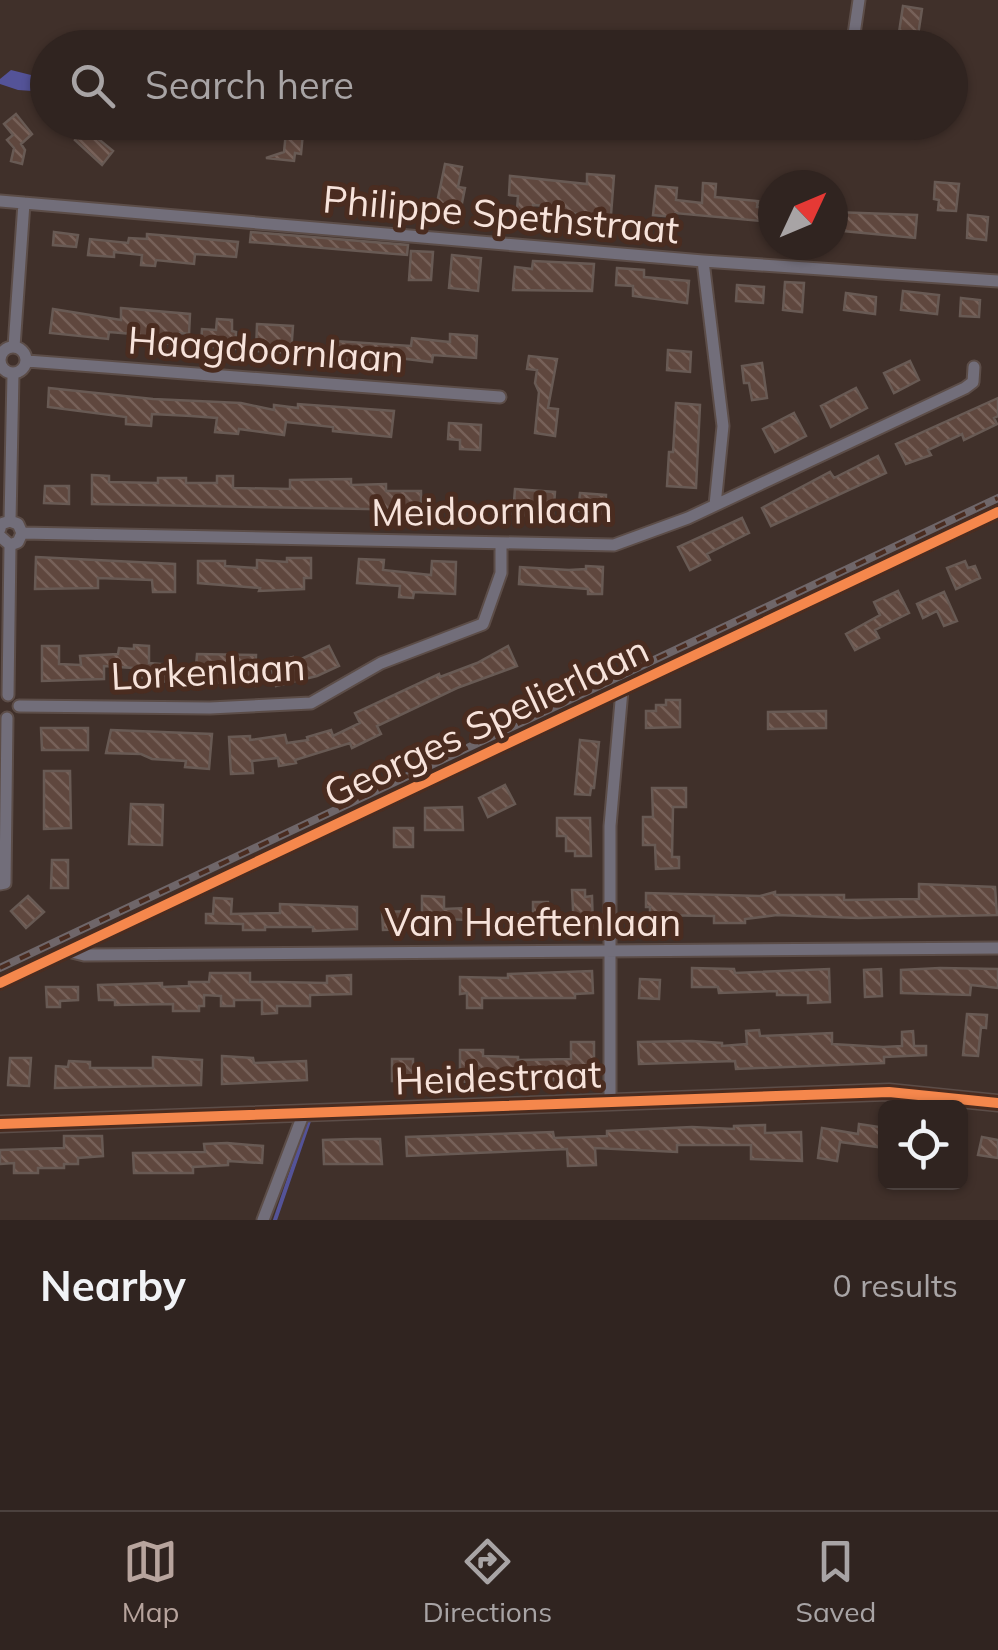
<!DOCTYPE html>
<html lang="en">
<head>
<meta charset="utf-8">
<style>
  :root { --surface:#302420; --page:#3c302d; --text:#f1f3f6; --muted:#a8a4a5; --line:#4b413e; --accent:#b7a49d }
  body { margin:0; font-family:Mulish,sans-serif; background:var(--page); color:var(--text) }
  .controls { position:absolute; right:30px; bottom:30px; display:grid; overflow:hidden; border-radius:15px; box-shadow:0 2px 8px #0004 }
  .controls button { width:90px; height:90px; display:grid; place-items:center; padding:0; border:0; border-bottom:2px solid var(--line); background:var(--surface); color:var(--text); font:50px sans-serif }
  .compass { position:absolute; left:758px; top:170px; width:90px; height:90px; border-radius:50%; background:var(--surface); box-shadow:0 2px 8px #0004; rotate:46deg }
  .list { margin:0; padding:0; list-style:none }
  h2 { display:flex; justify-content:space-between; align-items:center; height:130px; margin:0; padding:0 40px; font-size:42px }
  h2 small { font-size:32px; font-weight:400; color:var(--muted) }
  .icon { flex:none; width:55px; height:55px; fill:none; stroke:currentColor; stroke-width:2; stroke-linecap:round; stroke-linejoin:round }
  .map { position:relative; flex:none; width:998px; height:1220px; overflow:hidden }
  .search { position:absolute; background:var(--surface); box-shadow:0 2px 8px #0004; left:30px; right:30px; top:30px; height:110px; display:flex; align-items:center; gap:25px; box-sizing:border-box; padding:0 35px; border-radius:55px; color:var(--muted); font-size:38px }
  .sheet { height:290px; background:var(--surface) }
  nav { display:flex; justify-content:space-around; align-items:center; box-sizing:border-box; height:140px; border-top:2px solid var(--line); background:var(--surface); font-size:28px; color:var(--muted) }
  nav a { display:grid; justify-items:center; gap:5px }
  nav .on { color:var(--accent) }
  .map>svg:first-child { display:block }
</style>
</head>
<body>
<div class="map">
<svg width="998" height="1220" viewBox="0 0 998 1220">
  <defs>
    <pattern id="building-back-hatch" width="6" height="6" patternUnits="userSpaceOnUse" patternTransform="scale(2.5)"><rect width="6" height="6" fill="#5f473e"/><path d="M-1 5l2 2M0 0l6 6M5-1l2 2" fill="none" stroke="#776159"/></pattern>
  </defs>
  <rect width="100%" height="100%" fill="#40302a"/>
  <path fill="#545398" d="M11 70 47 79V92L18 90 0 84V79Z"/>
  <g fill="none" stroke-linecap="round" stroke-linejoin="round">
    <path stroke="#545398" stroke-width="4" d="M275 1220 310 1118"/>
  </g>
  <path fill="url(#building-back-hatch)" stroke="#685a54" stroke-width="2.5" d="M903 6 922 9 917 42 898 39Z
    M16 114 32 134 21 144 25 150 22 164 11 161 14 148 7 140 13 135 4 124Z
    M287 122H304L301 154 295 153 294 161 266 158 284 152Z
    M87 125 98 134 96 137 113 151 102 165 75 140Z
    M445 164 462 167 458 187 465 188 461 208 437 203Z
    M587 174 614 176 611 215 561 213V207L533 205V211L517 210 518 196 509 195 510 176 587 184Z
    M935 182 959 184 956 211 938 210 939 200 934 199Z
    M703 183 716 184 715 197 758 201 757 207 773 209V222L675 213V217L653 215 656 186 677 188 676 200 702 203Z
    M833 212 917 215 915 238 833 230Z
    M968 215 988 217 986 240 967 238Z
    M54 232 78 235 76 247 53 245Z
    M251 232 408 245 407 255 250 242Z
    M147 234 238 242 236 257 195 254 194 264 156 260 155 266 141 265 142 255 114 252V257L88 255 90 239 128 243 129 238 147 239Z
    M411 251 433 252 431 280H409Z
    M452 255 481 258 478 291 449 288Z
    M533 261 594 264 592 291 513 290 515 267 532 269Z
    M617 268 644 270V277L689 281 687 303 633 296V286L616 285Z
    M785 282 804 283 802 312 783 310Z
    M737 285 764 287 763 303 736 301Z
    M903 291 939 295 937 314 901 310Z
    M846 293 876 297 875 314 844 310Z
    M961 298 980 300 979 317 960 316Z
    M121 308 190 314 189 334 180 333V344L133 342V334L109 332 108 339 50 333 53 309 121 320Z
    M217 319 232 320V331L236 332 235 349 201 346 202 329 216 330Z
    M257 324 293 326 291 353 256 351Z
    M450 334 477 336 476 358 433 355 432 362 398 358 397 366 336 361V341L411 346 412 338 450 342Z
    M668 350 691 352 690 372 667 370Z
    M529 356 557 359 548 408 558 409 555 436 535 433 539 392 535 383 537 370 527 369Z
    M910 361 919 380 894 393 884 373Z
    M762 363 767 398 752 400 749 383H744L742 366Z
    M49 388 153 399 241 403 274 410V405L298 408V404L394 411 391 437 333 431V427L286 422 284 435 239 429 238 434 215 432 217 418 191 416 152 414 151 426 126 424V417L48 407Z
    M856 388 867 408 831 427 821 406Z
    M998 398V416L994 418 997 424 964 440 962 434 928 450 931 455 906 464 896 444Z
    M676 403 700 405 696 488 667 486 669 452H673Z
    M794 413 806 436 775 452 763 429Z
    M449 423 481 425 480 450 460 449V440L448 439Z
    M878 456 886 473 771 526 762 508 830 472 834 478Z
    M92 475 109 476V482L158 483V478H186V483H217V476H233V488L290 489V480L351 479V485L386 484V491H421V510L92 504Z
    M45 486H69V504L44 503Z
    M515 489 555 492 553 519 513 514Z
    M580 493 606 495 605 514 578 511Z
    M742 518 749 533 707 554 710 560 690 570 678 547Z
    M36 557 175 564V592H153L152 580 98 578V588L35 589Z
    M287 558H311V578H304V589L259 591 260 588 198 583V561H225V566L257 568V560L287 562Z
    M359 559 384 560 383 570 431 575 432 561 456 562 455 594 414 592 413 598 399 597 400 586 357 583Z
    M965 561 968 568 975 566 980 578 956 589 947 568Z
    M586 566 603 567 602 594H588V589L519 584 520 567 569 570 586 569Z
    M898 591 909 613 875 630 879 638 855 650 846 634 880 615 874 602Z
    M944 592 957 621 944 626 937 611 923 618 917 604Z
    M134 645 149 646V663L196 667 197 654 256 655 255 686 186 680 185 684 158 681V678L132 677 133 668 104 666V679L42 681V646H59V664L81 665 80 656 118 654 119 648 134 649Z
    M329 646 339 666 317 676 276 686 270 663 293 657 295 662Z
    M508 646 517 666 457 688 377 726 381 734 352 748 350 743 295 760 296 763 279 766 278 758 252 761 253 773 231 774 229 737 250 736V740L285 735 287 743 308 740 307 737 331 730 333 736 360 723 355 713 439 674 440 677 477 663Z
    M666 700H680V727L646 728V711H656V705H666Z
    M826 711V728L768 729V712Z
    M41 728H88V750H42Z
    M111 730 212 734 209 769 185 767 186 761 152 759 141 754 106 753Z
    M580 740 599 742 594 788H591L590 795 575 794Z
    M44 771H70L71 828 44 829Z
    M505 785 515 804 488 817 479 798Z
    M652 788H686V807H673L672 857H679V868L656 869 655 845H643V817H653Z
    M131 804 163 805 162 845 129 844Z
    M462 807 463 830H425V808Z
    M557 818H590L591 856H575V851H566V836H557Z
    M394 828H413V847H394Z
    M52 860H68V888H51Z
    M919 884 995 887 997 915 858 918 777 915 745 919V923H714V916L650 915V907H646V893L760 896 775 892V895H844V900L919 899Z
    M572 890H585V897L592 896 593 928 574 929Z
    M28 896 44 912 26 928 11 911Z
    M422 896 444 897V909L466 908 467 920 422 918Z
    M214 898 232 899 231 914 280 913V904L357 907V929L313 931V927H265V930H243V924L206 923V914H213Z
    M533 902H548L552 929H514V915L533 914Z
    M412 911 413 929 383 930 382 912Z
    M692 968 734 969 735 973 829 969 830 1002 808 1003V995H777V991L719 993 718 987H692Z
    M940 968 998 969V988L971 985 970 995 901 993V970Z
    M881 969 882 996 865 997 864 970Z
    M592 971 593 993 575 994V998H482V1008H467V993L460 994V977L508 978V974Z
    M210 973H250V982H277L327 983V976L351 975V994L310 995V1006H277V1013L262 1014V1000H234V1006H221V996L204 995V1006H199V1011H173V1004L115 1005V1000H99L98 985 162 983V987L189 986V982H209Z
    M640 979 660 980 659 999 639 998Z
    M46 987H78V1000L60 1001V1007H47Z
    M967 1014 987 1015 986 1028 981 1027 978 1056 963 1055Z
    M759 1030 760 1036 832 1033V1044L883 1047 902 1046V1032L913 1031 914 1046H926V1055L884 1057V1063L736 1069 735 1061 639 1064 638 1042 692 1041 722 1043V1046L747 1044 746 1031Z
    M571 1042H594V1079L530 1081 508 1080V1075H484V1081L460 1082V1050H483V1056L518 1057V1060L571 1059Z
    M222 1056 253 1058 254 1063 306 1061 307 1080 222 1084Z
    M153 1057 202 1060 201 1085 55 1088 56 1066 68 1067 69 1061 90 1062V1068H153Z
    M10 1058H31L29 1086 8 1085Z
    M392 1059H413V1082L392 1081Z
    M859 1124 886 1128 885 1148 840 1142 837 1161 818 1158 822 1128 858 1134Z
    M765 1125V1133L801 1132 802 1161 751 1159V1145H677V1152L595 1148 596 1165 568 1166 567 1149 407 1156 406 1137 553 1132 554 1138 607 1136V1131L692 1127 734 1129V1126Z
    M64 1136H102L103 1156 78 1158V1164H64V1168H38V1173H14V1163L0 1164V1150L64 1148Z
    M982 1137 998 1140V1158L978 1155Z
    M355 1139H380L382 1164H324L323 1140Z
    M227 1143 263 1146 262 1163 228 1161V1165L193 1167V1173H134L133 1153 205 1152 204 1144Z"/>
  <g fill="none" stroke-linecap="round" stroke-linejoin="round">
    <g stroke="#5c4d48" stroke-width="15">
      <path id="street" d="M852 48 859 0
        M0 201 703 261 998 281
        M703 261 723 426 715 505
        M14 347 24 203
        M0 360a13 13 0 1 1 26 0a13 13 0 1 1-26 0Z
        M27 361 500 397
        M10 521 13 374
        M0 529 1 524 10 521 18 524 22 533 18 542 10 545 0 536
        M22 533 614 545 688 518 965 388 973 382 974 367
        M8 695 10 545
        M19 706 210 708 311 703 381 663 483 624 501 573V545
        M0 884 5 883 7 718
        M68 951 84 955 998 948
        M0 983 998 512
        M610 1102V826L622 690
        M263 1220 303 1115"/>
    </g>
    <g stroke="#5c4d48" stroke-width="19">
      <path id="secondary" d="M0 1124 889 1092 998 1103"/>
    </g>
    <use href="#street" stroke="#726e7a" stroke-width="11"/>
    <use href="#secondary" stroke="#6d6670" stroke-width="15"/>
    <g stroke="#6f6669" stroke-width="8">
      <path id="rail" d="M0 968 998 498"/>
    </g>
    <use href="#rail" stroke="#4a2c20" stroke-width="4" stroke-dasharray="11" stroke-linecap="butt"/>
    <g stroke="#4a2c20" stroke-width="16">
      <path id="cycleway" d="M0 983 998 512
        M0 1124 889 1092 998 1103"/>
    </g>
    <use href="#cycleway" stroke="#f5874c" stroke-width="10"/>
  </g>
  <g text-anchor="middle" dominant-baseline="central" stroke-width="10" stroke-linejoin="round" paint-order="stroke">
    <g font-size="38" fill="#f7e3db" stroke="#4a2c20">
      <text transform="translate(501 214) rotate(5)">Philippe Spethstraat</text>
      <text transform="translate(266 349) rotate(4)">Haagdoornlaan</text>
      <text transform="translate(492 510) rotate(-1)">Meidoornlaan</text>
      <text transform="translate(208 671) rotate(-3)">Lorkenlaan</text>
      <text transform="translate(486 721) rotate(-25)">Georges Spelierlaan</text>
      <text x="533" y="922">Van Haeftenlaan</text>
      <text transform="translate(498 1077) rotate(-2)">Heidestraat</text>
    </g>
  </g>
</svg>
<div class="controls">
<button><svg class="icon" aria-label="locate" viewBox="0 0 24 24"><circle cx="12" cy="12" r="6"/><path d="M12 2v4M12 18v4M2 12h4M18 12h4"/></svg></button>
</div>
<svg class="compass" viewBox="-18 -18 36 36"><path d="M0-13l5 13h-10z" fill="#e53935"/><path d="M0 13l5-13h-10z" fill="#a8a4a5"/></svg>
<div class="search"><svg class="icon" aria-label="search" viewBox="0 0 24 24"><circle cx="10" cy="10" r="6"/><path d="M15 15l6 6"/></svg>Search here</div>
</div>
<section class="sheet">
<h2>Nearby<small>0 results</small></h2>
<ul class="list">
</ul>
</section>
<nav>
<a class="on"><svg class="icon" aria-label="map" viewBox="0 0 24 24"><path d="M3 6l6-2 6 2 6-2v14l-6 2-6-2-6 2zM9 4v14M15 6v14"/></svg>Map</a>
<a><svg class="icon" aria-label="directions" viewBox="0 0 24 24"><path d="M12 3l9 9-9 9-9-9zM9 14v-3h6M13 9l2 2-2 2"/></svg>Directions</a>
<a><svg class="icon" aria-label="saved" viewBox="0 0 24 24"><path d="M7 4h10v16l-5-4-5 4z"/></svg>Saved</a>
</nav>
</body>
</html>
